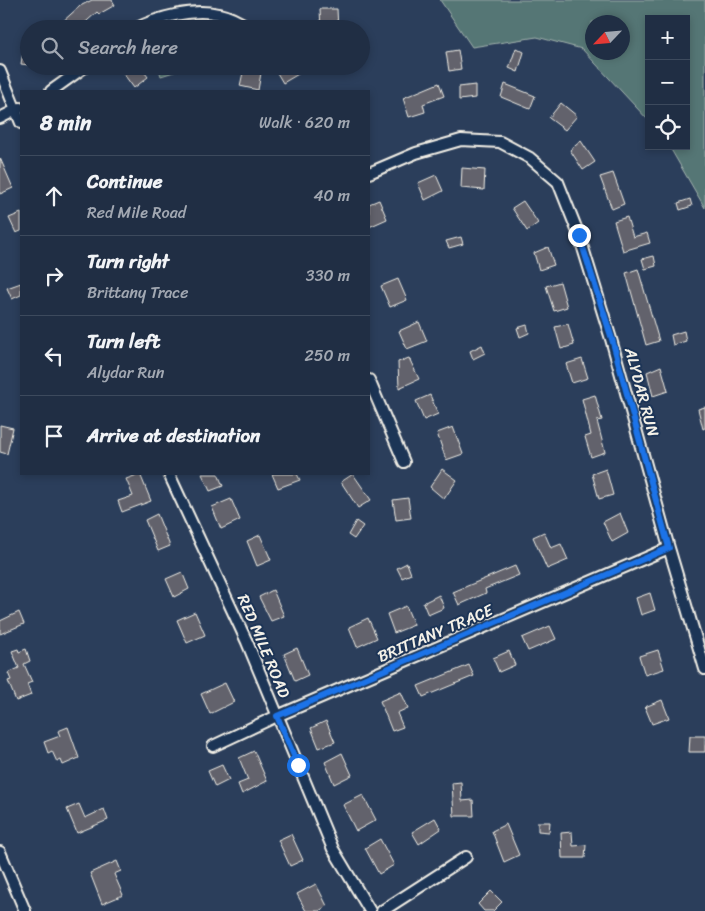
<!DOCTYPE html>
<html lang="en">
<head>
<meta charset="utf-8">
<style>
  :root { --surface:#202e44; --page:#2d3a4f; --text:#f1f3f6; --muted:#a2a8b2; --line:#3d4a5d }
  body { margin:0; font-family:Sriracha,sans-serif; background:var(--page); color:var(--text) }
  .controls { position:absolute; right:15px; top:15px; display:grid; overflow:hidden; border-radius:0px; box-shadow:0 2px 8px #0003 }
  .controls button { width:45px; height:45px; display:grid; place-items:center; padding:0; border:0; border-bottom:1px solid var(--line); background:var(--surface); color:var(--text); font:25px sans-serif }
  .compass { position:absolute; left:585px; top:15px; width:45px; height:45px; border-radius:50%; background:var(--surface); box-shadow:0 2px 8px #0003; rotate:244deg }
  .stop { position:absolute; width:15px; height:15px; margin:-11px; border:4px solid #1a73e8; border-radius:50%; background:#fff }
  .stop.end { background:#1a73e8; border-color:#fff; box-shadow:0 1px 5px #0008 }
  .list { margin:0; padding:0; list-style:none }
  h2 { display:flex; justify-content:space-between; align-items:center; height:65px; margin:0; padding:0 20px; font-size:21px }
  h2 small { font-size:16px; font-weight:400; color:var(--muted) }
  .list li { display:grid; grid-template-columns:32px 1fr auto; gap:15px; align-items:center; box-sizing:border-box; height:80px; padding:0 20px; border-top:1px solid var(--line) }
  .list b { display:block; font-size:19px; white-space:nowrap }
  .list p { margin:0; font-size:16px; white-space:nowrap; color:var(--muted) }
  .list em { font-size:16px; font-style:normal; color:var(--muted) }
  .icon { flex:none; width:28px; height:28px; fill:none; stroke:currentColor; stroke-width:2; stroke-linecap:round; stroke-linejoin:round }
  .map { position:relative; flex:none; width:705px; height:911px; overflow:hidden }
  .search { position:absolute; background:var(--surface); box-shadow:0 2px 8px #0003; left:20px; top:20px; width:350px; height:55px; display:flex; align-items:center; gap:12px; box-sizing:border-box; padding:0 18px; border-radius:28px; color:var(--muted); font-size:19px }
  .panel { position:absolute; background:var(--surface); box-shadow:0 2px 8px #0003; left:20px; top:90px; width:350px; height:385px; border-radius:0px }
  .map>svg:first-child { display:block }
</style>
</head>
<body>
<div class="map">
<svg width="705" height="911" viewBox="0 0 705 911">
  <rect width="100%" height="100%" fill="#2b3e5b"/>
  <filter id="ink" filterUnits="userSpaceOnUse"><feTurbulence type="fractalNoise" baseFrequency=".02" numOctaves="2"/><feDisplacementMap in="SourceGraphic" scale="10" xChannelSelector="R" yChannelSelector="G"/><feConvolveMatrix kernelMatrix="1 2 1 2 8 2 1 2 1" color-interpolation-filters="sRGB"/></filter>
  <g filter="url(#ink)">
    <path fill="#557675" stroke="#a4b4ae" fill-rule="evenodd" d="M440 0H705V208L669 146H686V19H649V121L582 49 537 37 472 47ZM622 22V52H592V22Z
      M158 66H193L161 76Z"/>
    <path fill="#62626c" stroke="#f4f1e8" d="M92 0H112L115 5 99 14 97 12 78 29H65L61 23 80 6Z
      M320 9H337L338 29H321Z
      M25 39 29 40V65L21 64Z
      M516 48 524 52 518 72 509 68Z
      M458 50 461 69 449 71 446 52Z
      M131 66H140L148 77 134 88 123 73Z
      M273 66H296L300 73 283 83Z
      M244 68 261 73 258 90 240 86Z
      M439 83 444 96 423 104 425 112 409 117 403 98Z
      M505 84 535 96 530 109 501 97Z
      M475 85V98L459 100V87Z
      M561 103 577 116 565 130 549 118Z
      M581 141 595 162 583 170 570 150Z
      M0 158 13 188 0 194Z
      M462 168 485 170 484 190 461 188Z
      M613 173 624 204 612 209 600 177Z
      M436 175 443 191 425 200 418 183Z
      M690 199 692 206 680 210 678 203Z
      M379 200 387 219 369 227V204Z
      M523 201 538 223 527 231 512 208Z
      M21 213V231L16 233 9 218Z
      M627 217 633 237 647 233 650 243 623 251 614 221Z
      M461 237 463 244 449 248 446 241Z
      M548 247 554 265 539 270 534 253Z
      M654 256 656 266 645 269 642 259Z
      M638 269 659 341 646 345 626 273Z
      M398 279 407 300 390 307 381 286Z
      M560 282 567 307 554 311 546 286Z
      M21 283V295L12 299 7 288Z
      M419 322 427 341 407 349 399 331Z
      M568 324 574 345 561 349 555 327Z
      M527 325 529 333 520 337 517 328Z
      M684 331 686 341 673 345 671 335Z
      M482 345 485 353 473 359 470 351Z
      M409 358 419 379 399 388 398 362Z
      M582 359 588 378 572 383 566 364Z
      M661 366 668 391 653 396 647 372Z
      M430 395 438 414 424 420 416 401Z
      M595 395 602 420 597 421 605 452 591 457 585 437 591 435 582 399Z
      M705 407V428L703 429 698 409Z
      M0 425 13 428 7 454 0 452Z
      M453 427 463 454 446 460 437 433Z
      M442 469 457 480 444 499 430 487Z
      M606 469 613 495 599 499 592 474Z
      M140 474 151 501 122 512 118 501 133 496 126 479Z
      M202 474H218L223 486 210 491Z
      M272 474H297L300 480 278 488Z
      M353 474 371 500 358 508 341 482Z
      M408 498 411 518 396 520 393 500Z
      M231 499 240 520 221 529 212 507Z
      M620 513 628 533 612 542 603 522Z
      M157 514 170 546 158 551 145 520Z
      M356 521 363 526 354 539 348 535Z
      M544 532 551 548 561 544 568 560 547 569 533 537Z
      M260 535 271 560 257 566 247 541Z
      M407 563 411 574 402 578 397 568Z
      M515 566 519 575 485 589 486 593 459 605 453 592Z
      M182 572 189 589 174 597 166 579Z
      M273 590 284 616 271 621 259 597Z
      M650 593 655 610 641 615 636 598Z
      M439 595 444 608 428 615 423 603Z
      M406 606 414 625 394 633 387 614Z
      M19 612 24 624 0 634V621Z
      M195 612 205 635 187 643 177 620Z
      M368 618 377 638 357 647 349 627Z
      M550 626 556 639 528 651 522 638Z
      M297 648 308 675 295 681 284 654Z
      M18 649 19 652 26 649 30 661 24 664 32 682 27 684 31 695 16 701 8 681 11 680 8 673 19 668 12 651Z
      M658 650 664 669 645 675 639 656Z
      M509 651 515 665 499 672 493 658Z
      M469 665 474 676 423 697 418 686Z
      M225 683 234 702 210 714 201 694Z
      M401 692 408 708 397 713 403 727 392 731 380 701Z
      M662 700 669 718 652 724 645 707Z
      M326 721 335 742 319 748 311 728Z
      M68 727 79 758 63 765 61 760 57 762 52 751 48 753 44 742 60 736 58 731Z
      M690 736H705V752H689Z
      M254 751 267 781 242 794 238 784 248 780 239 758Z
      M342 753 352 775 334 784 325 762Z
      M222 765 229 780 215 787 208 771Z
      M461 782 462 801 473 800 474 816H454L452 783Z
      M363 795 376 820 356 831 343 805Z
      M79 804 85 818 104 809 108 820 77 833 67 809Z
      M435 818 441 829 419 844 412 832Z
      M538 822H550L549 832 538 831Z
      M506 824 519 855 504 862 492 831Z
      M572 832 573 846 586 845 585 858H562L561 833Z
      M291 834 303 860 290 866 278 840Z
      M380 839 394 865 379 874 365 848Z
      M117 861 121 871 114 874 123 895 102 904 90 873Z
      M316 884 327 906 319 911H306L297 894Z
      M491 891 502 902 493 911H484L478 904Z"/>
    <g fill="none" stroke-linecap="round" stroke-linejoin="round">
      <g stroke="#f4f1e8" stroke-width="14">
        <path id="minor" d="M135 29C158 17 193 8 219 14 230 16 242 23 251 29
          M0 71 21 123
          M51 91 86 66
          M0 118 20 108
          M369 173 416 153 461 140 500 142 530 158 558 182 579 235 611 339 669 548 705 669
          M369 380 404 462
          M169 474 247 642 333 849 370 911
          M213 746 277 716 669 548
          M0 852 25 911
          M382 911 466 857"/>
      </g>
      <use href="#minor" stroke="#1d3557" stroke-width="10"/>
    </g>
  </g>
  <g fill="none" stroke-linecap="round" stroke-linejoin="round" filter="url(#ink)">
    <path stroke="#1a73e8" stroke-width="6" d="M298 765 277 716 669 548 612 339 579 235"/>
  </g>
  <g text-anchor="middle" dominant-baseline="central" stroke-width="4" stroke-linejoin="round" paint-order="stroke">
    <g font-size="16" fill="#f4f1e8" stroke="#1d3557">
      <text transform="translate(642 392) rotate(75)">ALYDAR RUN</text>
      <text transform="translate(435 633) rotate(-23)">BRITTANY TRACE</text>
      <text transform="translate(264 646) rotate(67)">RED MILE ROAD</text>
    </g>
  </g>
</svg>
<div class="controls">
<button>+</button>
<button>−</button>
<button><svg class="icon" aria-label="locate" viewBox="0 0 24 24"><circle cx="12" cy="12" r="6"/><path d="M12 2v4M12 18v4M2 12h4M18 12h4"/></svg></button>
</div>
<svg class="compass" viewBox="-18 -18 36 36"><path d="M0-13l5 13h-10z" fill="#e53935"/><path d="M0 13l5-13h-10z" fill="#a2a8b2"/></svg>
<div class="stop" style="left:298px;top:765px"></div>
<div class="stop end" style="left:579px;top:235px"></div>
<div class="search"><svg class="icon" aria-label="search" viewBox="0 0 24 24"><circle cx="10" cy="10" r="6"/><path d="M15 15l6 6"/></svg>Search here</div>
<section class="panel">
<h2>8 min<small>Walk · 620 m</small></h2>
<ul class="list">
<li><svg class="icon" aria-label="ahead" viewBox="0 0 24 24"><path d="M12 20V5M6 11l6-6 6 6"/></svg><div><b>Continue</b><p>Red Mile Road</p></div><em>40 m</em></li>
<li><svg class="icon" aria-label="right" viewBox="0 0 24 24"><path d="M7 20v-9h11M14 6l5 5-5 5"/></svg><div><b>Turn right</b><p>Brittany Trace</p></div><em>330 m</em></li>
<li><svg class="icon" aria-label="left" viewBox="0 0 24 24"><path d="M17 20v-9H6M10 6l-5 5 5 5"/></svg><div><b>Turn left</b><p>Alydar Run</p></div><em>250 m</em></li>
<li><svg class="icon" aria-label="arrive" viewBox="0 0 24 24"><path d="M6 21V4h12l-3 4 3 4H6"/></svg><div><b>Arrive at destination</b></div></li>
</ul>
</section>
</div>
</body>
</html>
